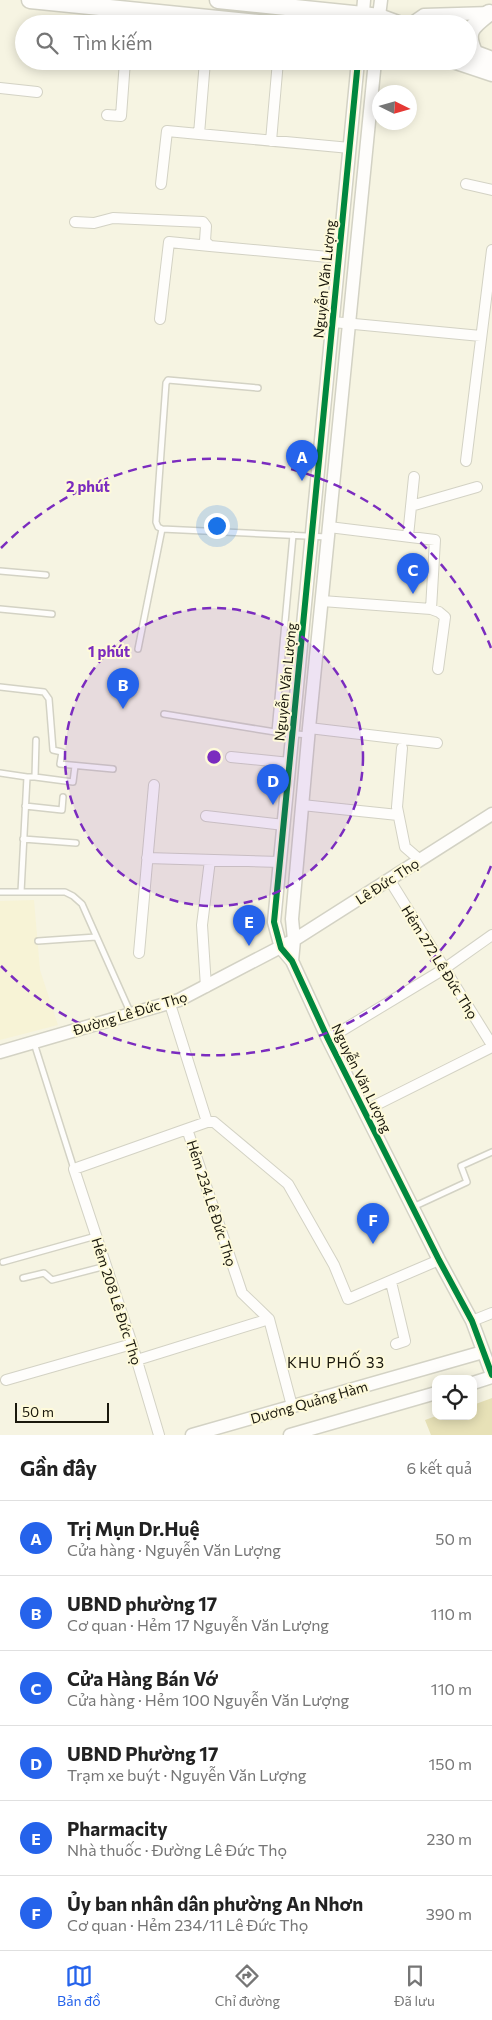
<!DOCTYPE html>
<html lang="vi">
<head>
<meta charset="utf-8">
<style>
  :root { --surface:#fff; --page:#f6f6f6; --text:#222; --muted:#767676; --line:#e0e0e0; --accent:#2563eb }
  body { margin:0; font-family:Commissioner,sans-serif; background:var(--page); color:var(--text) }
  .controls { position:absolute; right:15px; bottom:15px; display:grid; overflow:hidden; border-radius:10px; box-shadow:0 2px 12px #0003 }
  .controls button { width:45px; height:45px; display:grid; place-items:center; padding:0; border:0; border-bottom:1px solid var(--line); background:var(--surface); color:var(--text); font:25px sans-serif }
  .compass { position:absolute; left:372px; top:85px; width:45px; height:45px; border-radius:50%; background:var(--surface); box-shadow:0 2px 12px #0003; rotate:95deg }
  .scale { position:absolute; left:15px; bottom:12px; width:94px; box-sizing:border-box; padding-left:5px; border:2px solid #1a180d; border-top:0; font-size:14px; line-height:18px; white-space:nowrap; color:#1a180d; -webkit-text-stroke:4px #fefada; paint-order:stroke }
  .you { position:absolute; left:216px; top:525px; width:18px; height:18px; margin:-12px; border:4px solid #fff; border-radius:50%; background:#1a73e8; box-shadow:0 0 0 8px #1a73e833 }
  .badge { display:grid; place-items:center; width:32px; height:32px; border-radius:50%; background:var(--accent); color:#fff; font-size:16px; font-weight:700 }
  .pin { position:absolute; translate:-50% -41px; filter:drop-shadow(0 1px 2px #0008) }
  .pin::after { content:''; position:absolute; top:26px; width:18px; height:15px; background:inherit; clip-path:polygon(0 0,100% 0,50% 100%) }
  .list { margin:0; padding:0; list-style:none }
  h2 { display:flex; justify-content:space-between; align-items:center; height:65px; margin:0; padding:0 20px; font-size:21px }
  h2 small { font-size:16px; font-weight:400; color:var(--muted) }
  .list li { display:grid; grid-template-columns:32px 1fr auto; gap:15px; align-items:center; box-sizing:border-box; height:75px; padding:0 20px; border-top:1px solid var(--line) }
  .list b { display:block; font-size:19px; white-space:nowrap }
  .list p { margin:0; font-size:16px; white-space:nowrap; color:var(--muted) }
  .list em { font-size:16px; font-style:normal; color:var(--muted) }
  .icon { flex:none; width:28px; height:28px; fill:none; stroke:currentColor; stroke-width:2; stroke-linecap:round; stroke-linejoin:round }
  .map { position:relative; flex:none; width:492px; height:1435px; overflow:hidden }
  .search { position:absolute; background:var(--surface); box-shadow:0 2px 12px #0003; left:15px; right:15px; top:15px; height:55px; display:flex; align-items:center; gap:12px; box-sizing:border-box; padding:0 18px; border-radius:28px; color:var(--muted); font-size:19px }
  .sheet { height:515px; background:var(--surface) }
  nav { display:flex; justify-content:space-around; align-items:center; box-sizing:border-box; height:70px; border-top:1px solid var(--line); background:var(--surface); font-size:14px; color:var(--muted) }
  nav a { display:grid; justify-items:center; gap:2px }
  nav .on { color:var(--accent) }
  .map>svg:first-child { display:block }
</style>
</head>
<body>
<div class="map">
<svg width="492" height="1435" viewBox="0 0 492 1435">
  <rect width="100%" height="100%" fill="#f6f4e2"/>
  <path fill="#f7f3d6" d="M34 900 40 970 58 1025 0 1040V901Z"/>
  <path fill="#e7e1b7" d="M492 1398V1435H431L425 1420 436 1416H473V1405Z"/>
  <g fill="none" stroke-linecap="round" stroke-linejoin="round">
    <g stroke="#d3d2c4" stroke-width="8">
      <path id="service" d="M258 388 168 380 166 383 156 522 158 527 162 529 327 537
        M0 571 46 575
        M0 609 52 614
        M138 649 162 529
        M0 687 44 692 49 699 53 750 62 752 60 764 113 769
        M164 714 275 732 308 735
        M275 732 293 535
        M0 773 27 777
        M35 777 73 782 75 766
        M25 806 62 810 63 797
        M23 839 76 843
        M0 892H65L73 896 82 904 131 1014
        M21 892 27 777H35L36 740
        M38 941 96 937
        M34 1043 74 1169
        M413 1207 467 1182 461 1166 492 1152
        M3 1262 96 1236
        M23 1278 44 1273 52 1280 106 1266"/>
    </g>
    <g stroke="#d3d2c4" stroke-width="12">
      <path id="minor" d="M128 24 129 10
        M0 88 37 92
        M107 115 121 116 125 61
        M199 134 350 148
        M271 141 278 61
        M161 184 167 131 199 134 205 61
        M466 184 492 190
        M75 222 94 223 113 218 203 222 206 226 205 241 210 246 339 258
        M160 319 169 242 210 246
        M333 322 481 336
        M466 461 492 250
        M411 506 477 487
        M329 527 435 540 431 609
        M408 536 414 477
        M322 601 431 609 439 612 445 617 438 669
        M309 728 437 743
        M402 748 397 807 405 847 420 860
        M231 757 290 763
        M302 805 398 815
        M206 816 284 825
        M147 858 280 862
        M389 879 492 1045
        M139 953 154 785
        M206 987 202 925 210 860
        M170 1004 207 1122 187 1129 242 1293 269 1319 292 1406
        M328 1039 444 969 492 935
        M364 1111 492 1047
        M207 1122H214L288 1184 334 1265 348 1299 439 1260
        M391 1282 405 1341 396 1344
        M472 1321 492 1313
        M137 1360 269 1319
        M6 1380 132 1344
        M159 1435 132 1344 74 1169 187 1129"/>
    </g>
    <g stroke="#d3d2c4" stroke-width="15">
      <path id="tertiary" d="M362 24 364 0
        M378 24 381 0
        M411 24 424 15 491 13
        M358 61 274 922 281 948 292 961 328 1039 439 1260 472 1321 492 1375
        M292 961 294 940 292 919 309 728 375 61
        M0 1052 179 1000 294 940 492 814
        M473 1383 492 1377
        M192 1435 483 1352
        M290 1435 436 1393"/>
    </g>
    <g stroke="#d3d2c4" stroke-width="19">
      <path id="primary" d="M30 0 269 24
        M218 0 363 15 379 17 398 24
        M468 51 492 60
        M475 54C464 32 471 27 489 13
        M456 61 492 73"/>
    </g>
    <use href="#service" stroke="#fefdfb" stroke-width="5"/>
    <use href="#minor" stroke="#fefdfb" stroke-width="10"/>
    <use href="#tertiary" stroke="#fefdfb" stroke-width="12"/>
    <use href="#primary" stroke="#fefdfb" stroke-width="16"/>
    <g stroke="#fefada" stroke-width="9">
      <path id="cycleway" d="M358 61 274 922 281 948 292 961 328 1039 439 1260 472 1321 492 1375"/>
    </g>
    <use href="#cycleway" stroke="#00873e" stroke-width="6"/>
  </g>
  <circle cx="214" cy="757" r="149" fill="#7b2cbf" fill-opacity=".12"/>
  <g fill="none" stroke="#7b2cbf" stroke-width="2.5" stroke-dasharray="9 6">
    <circle cx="214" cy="757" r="149"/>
    <path d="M491 866A298 298 0 0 1 1 966M1 548A298 298 0 0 1 491 648"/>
  </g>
  <g text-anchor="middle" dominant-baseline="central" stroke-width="4" stroke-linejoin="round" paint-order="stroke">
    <g font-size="14" fill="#1a180d" stroke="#fefada">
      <text transform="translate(324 279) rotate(-84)">Nguyễn Văn Lượng</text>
      <text transform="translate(285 682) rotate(-84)">Nguyễn Văn Lượng</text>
      <text transform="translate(387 881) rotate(-33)">Lê Đức Thọ</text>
      <text transform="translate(440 962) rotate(58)">Hẻm 272 Lê Đức Thọ</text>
      <text transform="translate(130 1013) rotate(-17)">Đường Lê Đức Thọ</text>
      <text transform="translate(362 1078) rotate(64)">Nguyễn Văn Lượng</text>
      <text transform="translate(212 1203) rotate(72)">Hẻm 234 Lê Đức Thọ</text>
      <text transform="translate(117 1301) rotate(72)">Hẻm 208 Lê Đức Thọ</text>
      <text transform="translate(309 1402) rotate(-16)">Dương Quảng Hàm</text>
    </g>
    <g font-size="15" letter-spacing="1" fill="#1a180d" stroke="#fefada">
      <text x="336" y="1362">KHU PHỐ 33</text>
    </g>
  </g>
  <circle cx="214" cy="757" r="8" fill="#7b2cbf" stroke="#fefada" stroke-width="2.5"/>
  <g font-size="15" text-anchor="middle" font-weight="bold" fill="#7b2cbf" stroke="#fefada" stroke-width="4" stroke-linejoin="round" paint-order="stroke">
    <text x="88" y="492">2 phút</text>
    <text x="109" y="657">1 phút</text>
  </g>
</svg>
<div class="controls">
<button><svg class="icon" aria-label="locate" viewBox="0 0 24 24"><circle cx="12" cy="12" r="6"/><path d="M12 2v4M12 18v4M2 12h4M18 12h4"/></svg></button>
</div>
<svg class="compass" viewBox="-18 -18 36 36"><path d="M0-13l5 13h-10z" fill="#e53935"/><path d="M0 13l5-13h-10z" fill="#767676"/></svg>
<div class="scale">50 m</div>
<div class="you"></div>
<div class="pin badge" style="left:302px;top:481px">A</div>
<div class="pin badge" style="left:123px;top:709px">B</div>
<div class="pin badge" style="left:413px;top:594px">C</div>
<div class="pin badge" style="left:273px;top:805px">D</div>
<div class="pin badge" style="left:249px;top:946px">E</div>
<div class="pin badge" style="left:373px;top:1244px">F</div>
<div class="search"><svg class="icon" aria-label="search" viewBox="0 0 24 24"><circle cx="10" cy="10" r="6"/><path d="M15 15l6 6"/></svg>Tìm kiếm</div>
</div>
<section class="sheet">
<h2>Gần đây<small>6 kết quả</small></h2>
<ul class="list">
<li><span class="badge">A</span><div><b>Trị Mụn Dr.Huệ</b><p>Cửa hàng · Nguyễn Văn Lượng</p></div><em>50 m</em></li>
<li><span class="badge">B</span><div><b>UBND phường 17</b><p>Cơ quan · Hẻm 17 Nguyễn Văn Lượng</p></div><em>110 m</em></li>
<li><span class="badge">C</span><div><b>Cửa Hàng Bán Vớ</b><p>Cửa hàng · Hẻm 100 Nguyễn Văn Lượng</p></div><em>110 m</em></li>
<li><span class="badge">D</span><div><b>UBND Phường 17</b><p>Trạm xe buýt · Nguyễn Văn Lượng</p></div><em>150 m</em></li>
<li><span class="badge">E</span><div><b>Pharmacity</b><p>Nhà thuốc · Đường Lê Đức Thọ</p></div><em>230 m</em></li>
<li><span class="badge">F</span><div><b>Ủy ban nhân dân phường An Nhơn</b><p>Cơ quan · Hẻm 234/11 Lê Đức Thọ</p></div><em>390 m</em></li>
</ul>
</section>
<nav>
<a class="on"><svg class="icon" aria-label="map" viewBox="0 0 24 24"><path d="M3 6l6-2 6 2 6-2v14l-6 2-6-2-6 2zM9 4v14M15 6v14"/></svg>Bản đồ</a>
<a><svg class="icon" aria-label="directions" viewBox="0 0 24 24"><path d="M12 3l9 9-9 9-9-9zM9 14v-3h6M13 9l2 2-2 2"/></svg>Chỉ đường</a>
<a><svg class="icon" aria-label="saved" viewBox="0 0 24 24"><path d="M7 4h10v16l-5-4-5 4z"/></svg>Đã lưu</a>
</nav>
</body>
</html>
